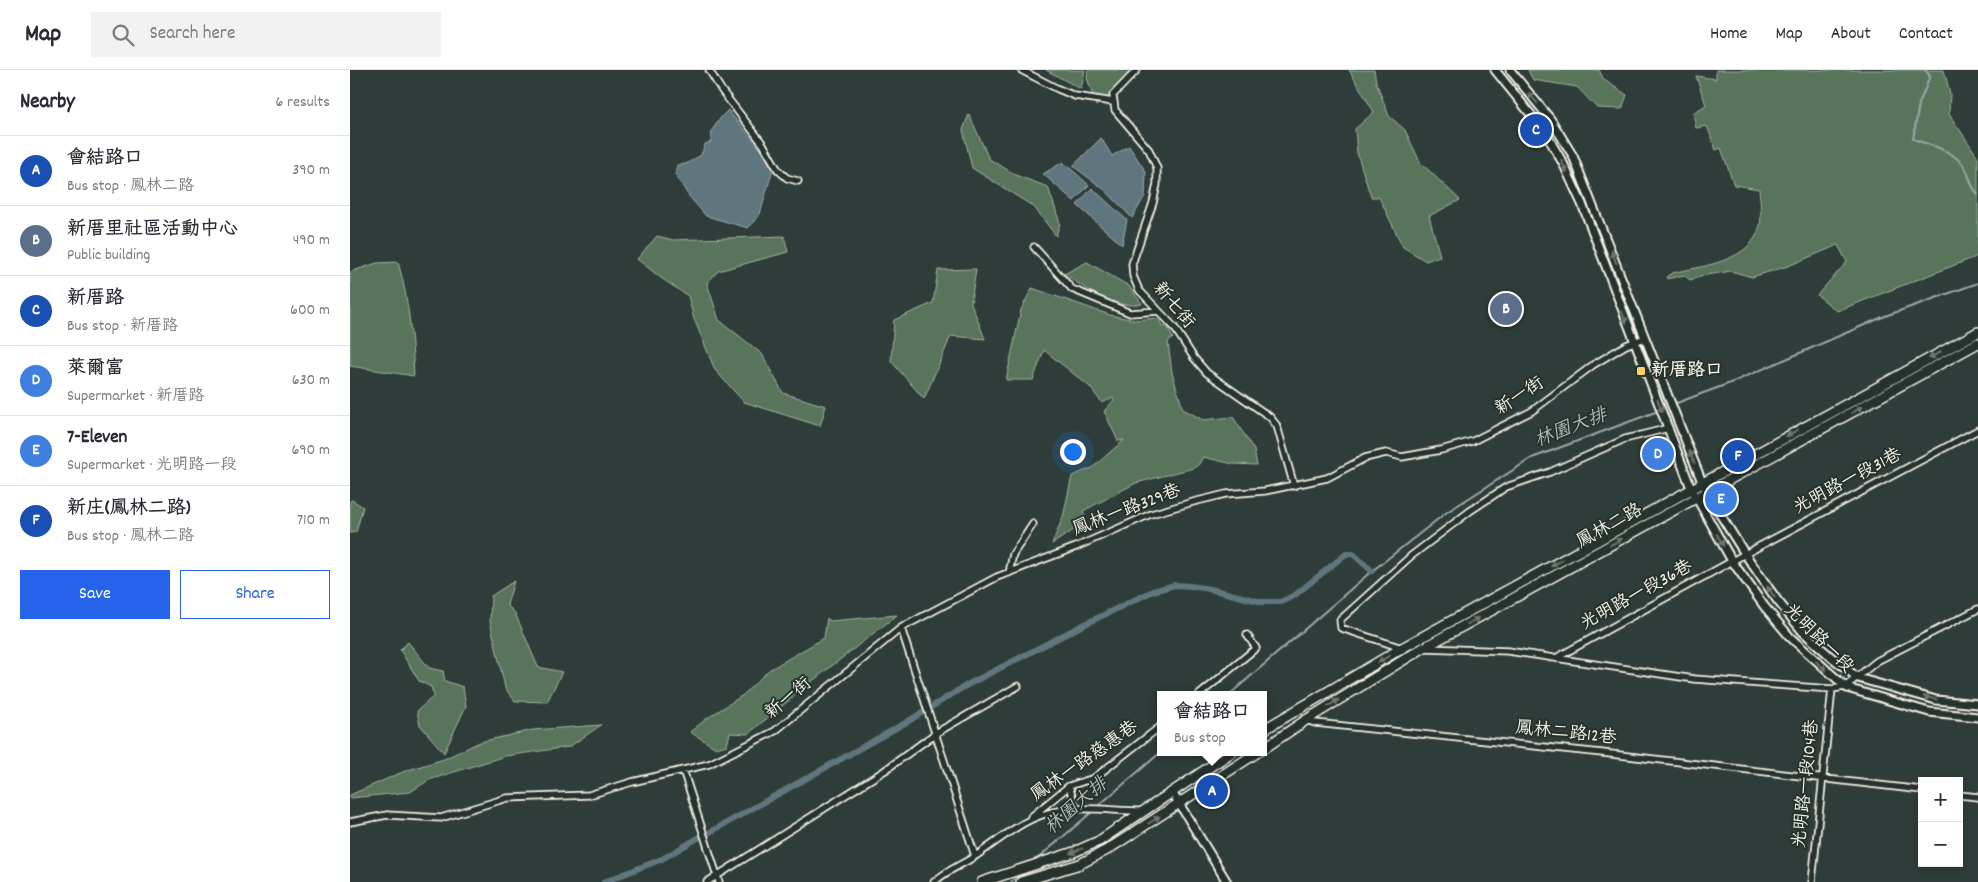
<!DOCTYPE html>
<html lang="en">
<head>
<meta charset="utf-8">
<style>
  :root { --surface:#fff; --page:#f2f2f3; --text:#2b2b33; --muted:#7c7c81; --line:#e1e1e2; --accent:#2563eb }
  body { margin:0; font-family:Dekko,"LXGW WenKai TC",sans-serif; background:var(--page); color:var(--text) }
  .controls { position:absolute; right:15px; bottom:15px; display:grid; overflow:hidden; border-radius:0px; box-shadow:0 2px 8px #0003 }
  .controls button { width:45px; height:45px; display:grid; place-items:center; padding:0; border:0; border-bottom:1px solid var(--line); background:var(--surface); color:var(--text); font:25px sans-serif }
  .you { position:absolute; left:722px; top:381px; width:18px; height:18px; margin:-12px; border:4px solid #fff; border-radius:50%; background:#1a73e8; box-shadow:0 0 0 8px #1a73e833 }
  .badge { display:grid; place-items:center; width:32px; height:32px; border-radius:50%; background:var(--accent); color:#fff; font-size:16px; font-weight:700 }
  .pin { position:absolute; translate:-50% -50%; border:2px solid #fff; box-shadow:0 1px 5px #0006 }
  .popup { position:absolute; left:807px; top:621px; width:110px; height:65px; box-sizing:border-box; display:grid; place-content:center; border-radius:0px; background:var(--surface); filter:drop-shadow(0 1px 4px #0005); font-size:16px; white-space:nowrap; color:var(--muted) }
  .popup b { font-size:19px; color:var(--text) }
  .popup::after { content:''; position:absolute; left:50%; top:100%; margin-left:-10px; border:10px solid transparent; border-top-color:var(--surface) }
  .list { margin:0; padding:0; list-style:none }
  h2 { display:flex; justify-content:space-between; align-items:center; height:65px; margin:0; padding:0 20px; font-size:21px }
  h2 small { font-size:16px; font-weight:400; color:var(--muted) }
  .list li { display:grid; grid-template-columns:32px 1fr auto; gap:15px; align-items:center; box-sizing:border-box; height:70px; padding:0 20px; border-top:1px solid var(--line) }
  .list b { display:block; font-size:19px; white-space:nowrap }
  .list p { margin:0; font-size:16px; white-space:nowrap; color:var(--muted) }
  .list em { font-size:16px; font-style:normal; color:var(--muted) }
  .actions { display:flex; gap:10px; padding:15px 20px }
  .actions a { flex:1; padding:11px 0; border:1px solid var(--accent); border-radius:0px; text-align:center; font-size:18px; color:var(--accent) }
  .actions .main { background:var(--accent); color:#fff }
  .icon { flex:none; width:28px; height:28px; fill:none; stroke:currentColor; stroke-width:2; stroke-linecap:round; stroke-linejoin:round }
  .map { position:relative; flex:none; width:1628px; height:812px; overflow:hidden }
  header { display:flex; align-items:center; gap:30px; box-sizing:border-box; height:70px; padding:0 25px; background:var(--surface); border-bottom:1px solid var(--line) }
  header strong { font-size:24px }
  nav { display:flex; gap:28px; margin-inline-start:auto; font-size:18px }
  .search { width:350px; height:45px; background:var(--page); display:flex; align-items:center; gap:12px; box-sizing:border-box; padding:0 18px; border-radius:0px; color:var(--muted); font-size:19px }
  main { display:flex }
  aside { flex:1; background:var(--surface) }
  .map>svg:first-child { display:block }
</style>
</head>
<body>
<header>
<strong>Map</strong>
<div class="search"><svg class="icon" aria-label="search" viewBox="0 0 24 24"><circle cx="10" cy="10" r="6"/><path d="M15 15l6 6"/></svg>Search here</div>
<nav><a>Home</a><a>Map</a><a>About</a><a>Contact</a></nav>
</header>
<main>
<aside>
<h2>Nearby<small>6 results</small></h2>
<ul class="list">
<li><span class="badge" style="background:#1a4fb4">A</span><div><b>會結路口</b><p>Bus stop · 鳳林二路</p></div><em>390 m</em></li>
<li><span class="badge" style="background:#5c6f8a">B</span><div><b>新厝里社區活動中心</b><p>Public building</p></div><em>490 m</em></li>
<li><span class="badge" style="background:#1a4fb4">C</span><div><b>新厝路</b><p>Bus stop · 新厝路</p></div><em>600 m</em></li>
<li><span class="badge" style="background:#3f7fe0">D</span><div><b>萊爾富</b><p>Supermarket · 新厝路</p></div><em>630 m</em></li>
<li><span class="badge" style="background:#3f7fe0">E</span><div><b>7-Eleven</b><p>Supermarket · 光明路一段</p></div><em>690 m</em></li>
<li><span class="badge" style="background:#1a4fb4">F</span><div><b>新庄(鳳林二路)</b><p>Bus stop · 鳳林二路</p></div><em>710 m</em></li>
</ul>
<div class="actions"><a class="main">Save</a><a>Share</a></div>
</aside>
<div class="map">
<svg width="1628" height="812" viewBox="0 0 1628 812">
  <rect width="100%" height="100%" fill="#2f3d3a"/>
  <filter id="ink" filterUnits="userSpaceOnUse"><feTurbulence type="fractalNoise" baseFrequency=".02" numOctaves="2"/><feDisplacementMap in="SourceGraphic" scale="10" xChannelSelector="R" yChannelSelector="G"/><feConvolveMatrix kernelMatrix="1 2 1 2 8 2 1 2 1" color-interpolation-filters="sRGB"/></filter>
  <g filter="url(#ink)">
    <path fill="#58745b" stroke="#a6b2a2" d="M696 0H735L731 19Z
      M738 0H792L774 19 746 36 737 8Z
      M999 0H1024L1026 12 1039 46 1055 60 1070 92 1110 130 1079 146 1090 186 1076 191 1053 177 1029 127H1021L1007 83 1005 59 1024 42Z
      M1178 0H1249L1254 10 1277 25 1272 39 1247 38 1227 17 1183 10Z
      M1366 0H1594L1600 24 1599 44 1628 87V186L1487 241 1467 225 1497 192 1488 175 1438 196 1402 207 1381 201 1351 206 1340 210 1334 205 1317 209V206L1322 203C1352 196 1402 192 1410 155 1412 144 1410 130 1409 119L1384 115 1371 78 1366 80 1357 56 1346 58 1343 43 1356 35 1346 6 1366 9Z
      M619 44 639 89 668 106 698 117 710 153 706 166 684 137 622 98 613 60Z
      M307 166 323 170 434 166 438 182 368 201 357 213 369 250 412 284 433 323 476 336 470 356 394 332 365 300 344 249 338 226 311 208 287 189Z
      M48 192C59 230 62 267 64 306L0 296V202L27 193Z
      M737 192 779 216 792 234C763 240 737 219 714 204Z
      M626 199 621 233 635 269 601 266 574 329 541 291 544 250 583 233 588 200Z
      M682 218 760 245 784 250 809 248 812 256H817L823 268 818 272 822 303 833 339 853 350 883 347 904 380 907 395 883 394 853 387 847 397 786 413 733 441 736 452 702 474 713 447 722 406 742 398 774 370 768 371 754 341 764 330 763 328 752 333 740 317 694 280 683 310H656L671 240Z
      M2 430 13 437 6 462 0 463V431Z
      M164 511 157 535 165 543 188 597 212 602 197 632 165 631 155 618 140 551 141 526Z
      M547 545 465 609 398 664 380 663 377 675 366 678 340 662 356 649 393 625 419 600 474 568 477 548 480 551Z
      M58 572 79 598 93 601 95 611 113 617 116 636 94 683 70 655 67 641 84 626 81 617 69 611 50 580Z
      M251 655 219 677 155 686 79 710 60 722 0 728V725L55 701 94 689 130 672 183 660Z"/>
    <path fill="#60767f" stroke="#9ba7a9" d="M378 40 413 82 423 99 410 144 398 158 356 146 338 125 325 104 327 95 336 94 351 85 355 74 361 72 362 60 372 46Z
      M751 68 762 86 779 76 796 102 795 126 782 148 755 120 723 96Z
      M713 92 739 115 724 131 693 104Z
      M742 118 777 150 772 175 727 135Z"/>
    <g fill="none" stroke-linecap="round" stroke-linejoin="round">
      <path stroke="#9ba7a9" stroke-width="2" d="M1575 0 1580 6 1569 34 1563 69C1580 75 1603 80 1614 96 1620 105 1620 117 1628 124
        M1324 334 1383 312 1535 246 1628 213
        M879 625 1017 505 1097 442 1182 388 1308 341
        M747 737 811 682
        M686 790 743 741
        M661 812 671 803"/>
      <path stroke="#60767f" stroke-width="6" d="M355 765 557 652 617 615 733 555 803 521 825 515 840 516 860 519 912 532H931L945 525 996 484H1003L1022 501
        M254 812 312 789 348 768"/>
      <g stroke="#f4f1e8" stroke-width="9">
        <path id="minor" d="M359 0 372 21 413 74 428 100 437 108 448 111
          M671 0 708 19 725 26 763 32
          M787 0 763 25 765 40 799 80 807 98V114L803 133 782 194 783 206 789 220 824 257 844 288 857 303 920 347 927 356 944 416
          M684 177 722 219 780 243 808 241
          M659 503 663 484 683 454
          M551 558 625 786
          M1052 578 991 558 990 550 1061 486 1120 441 1156 417 1200 402 1275 369 1319 358
          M1075 578 1158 581 1344 609 1482 619 1495 617 1527 591 1628 539
          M1206 588 1395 484 1628 360
          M849 625 906 578 897 565
          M956 650 965 653 1252 683 1572 720
          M333 700 369 812
          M719 716 726 739
          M1609 725 1628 727
          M681 747 719 716 744 708 811 656
          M0 752 37 745 91 748 157 728 239 725 282 712 359 694 425 661 551 558 647 507 726 477 801 444 843 432 876 424 915 421 977 408 1015 388 1036 383 1052 387 1091 380 1123 371 1182 341 1243 295 1276 275 1295 268
          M357 812 534 701 586 663 668 616
          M584 812C597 800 612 795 627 785 648 771 668 753 692 745 723 734 759 741 792 741
          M1462 812 1482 619"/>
      </g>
      <g stroke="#f4f1e8" stroke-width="11">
        <path id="tertiary" d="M1145 0 1195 62 1213 93 1232 134 1341 418 1382 491 1414 536 1440 567 1497 618 1579 642 1628 647
          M1160 0 1201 50 1223 86 1352 412 1363 433 1395 484 1427 530 1453 562 1480 586 1508 608 1586 630 1628 634
          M822 722 877 812"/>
      </g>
      <g stroke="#f4f1e8" stroke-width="12">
        <path id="primary" d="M913 660 1052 578 1628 262
          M913 679 956 650 1073 578 1628 273
          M632 812 724 782 749 771 882 682
          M671 812 730 794 757 780 908 682"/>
      </g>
      <use href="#minor" stroke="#26332d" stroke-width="5.5"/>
      <use href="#tertiary" stroke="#26332d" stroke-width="7"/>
      <use href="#primary" stroke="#26332d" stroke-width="9"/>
    </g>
    <defs><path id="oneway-solid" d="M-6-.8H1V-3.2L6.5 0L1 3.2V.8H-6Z" transform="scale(1.25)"/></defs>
    <g fill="#6e766e">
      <use href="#oneway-solid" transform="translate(1183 28) rotate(-129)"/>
      <use href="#oneway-solid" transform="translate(1214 96) rotate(64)"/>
      <use href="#oneway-solid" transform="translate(1264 187) rotate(-111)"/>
      <use href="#oneway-solid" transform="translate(1274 247) rotate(69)"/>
      <use href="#oneway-solid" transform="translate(1585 285) rotate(151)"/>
      <use href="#oneway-solid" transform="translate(1310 336) rotate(68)"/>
      <use href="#oneway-solid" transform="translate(1507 340) rotate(-29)"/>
      <use href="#oneway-solid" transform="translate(1442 363) rotate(151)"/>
      <use href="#oneway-solid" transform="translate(1342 387) rotate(-112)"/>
      <use href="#oneway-solid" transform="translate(1370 470) rotate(60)"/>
      <use href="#oneway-solid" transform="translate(1266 472) rotate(-29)"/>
      <use href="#oneway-solid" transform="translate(1207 493) rotate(151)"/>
      <use href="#oneway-solid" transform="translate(1421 522) rotate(-125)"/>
      <use href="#oneway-solid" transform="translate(1123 551) rotate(-29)"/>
      <use href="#oneway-solid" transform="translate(1034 589) rotate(150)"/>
      <use href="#oneway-solid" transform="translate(1471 596) rotate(42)"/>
      <use href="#oneway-solid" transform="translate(1580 628) rotate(-166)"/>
      <use href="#oneway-solid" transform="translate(983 633) rotate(-32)"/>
      <use href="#oneway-solid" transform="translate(804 750) rotate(-32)"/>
      <use href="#oneway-solid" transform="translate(726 781) rotate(158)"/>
    </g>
  </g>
  <rect fill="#ffd166" stroke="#26332d" stroke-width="2" x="1286" y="296" width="10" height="10" rx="2.5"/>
  <g text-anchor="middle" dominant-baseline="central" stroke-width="4" stroke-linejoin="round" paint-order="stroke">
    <g font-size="18" fill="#f4f1e8" stroke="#26332d">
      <text transform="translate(823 236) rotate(50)">新七街</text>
      <text transform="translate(1170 327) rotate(-33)">新一街</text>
      <text transform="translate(1498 412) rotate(-28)">光明路一段31巷</text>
      <text transform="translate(777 441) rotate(-21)">鳳林一路329巷</text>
      <text transform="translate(1260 457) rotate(-29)">鳳林二路</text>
      <text transform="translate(1287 526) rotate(-29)">光明路一段36巷</text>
      <text transform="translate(1468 569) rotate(45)">光明路一段</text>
      <text transform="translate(439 629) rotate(-40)">新一街</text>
      <text transform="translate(1216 664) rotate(6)">鳳林二路12巷</text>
      <text transform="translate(735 692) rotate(-35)">鳳林一路慈惠巷</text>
      <text transform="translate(1457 714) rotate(-84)">光明路一段104巷</text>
    </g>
    <g font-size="18" font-weight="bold" fill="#f4f1e8" stroke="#26332d" text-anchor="start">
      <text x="1301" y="301">新厝路口</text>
    </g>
    <g font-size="19" font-style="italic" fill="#b1bab9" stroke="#26332d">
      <text transform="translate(1221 359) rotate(-21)">林園大排</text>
      <text transform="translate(727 737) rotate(-41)">林園大排</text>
    </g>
  </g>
</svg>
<div class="controls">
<button>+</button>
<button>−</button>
</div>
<div class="you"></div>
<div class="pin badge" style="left:862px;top:721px;background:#1a4fb4">A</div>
<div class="popup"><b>會結路口</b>Bus stop</div>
<div class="pin badge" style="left:1156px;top:239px;background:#5c6f8a">B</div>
<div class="pin badge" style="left:1186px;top:60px;background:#1a4fb4">C</div>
<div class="pin badge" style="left:1308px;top:384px;background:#3f7fe0">D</div>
<div class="pin badge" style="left:1371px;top:429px;background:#3f7fe0">E</div>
<div class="pin badge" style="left:1388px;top:386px;background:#1a4fb4">F</div>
</div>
</main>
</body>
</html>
